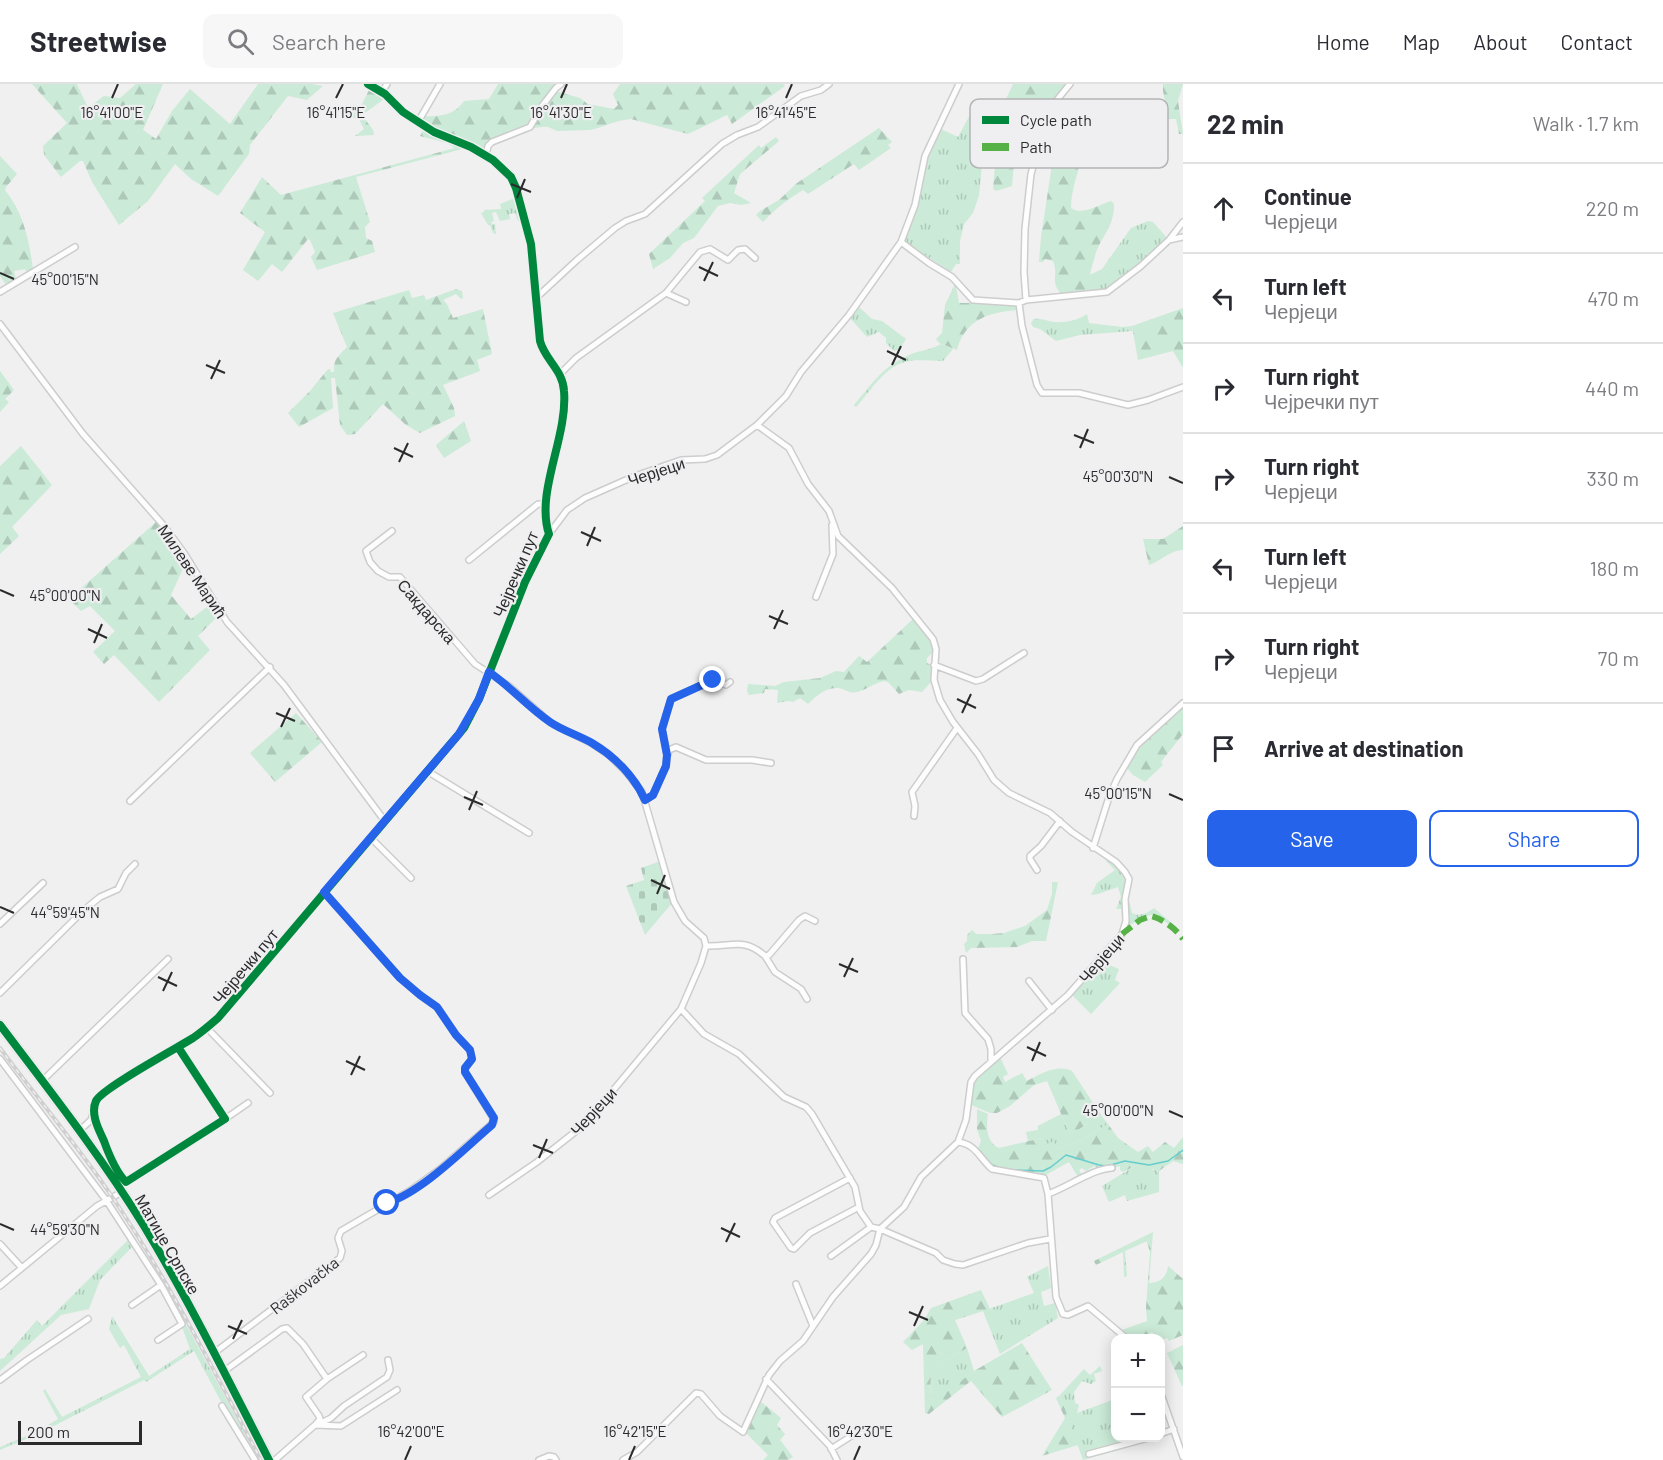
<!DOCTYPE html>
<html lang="en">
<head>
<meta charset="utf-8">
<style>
  :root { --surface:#fff; --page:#f7f7f7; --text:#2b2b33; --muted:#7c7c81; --line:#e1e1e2; --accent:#2563eb }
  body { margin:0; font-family:Barlow,sans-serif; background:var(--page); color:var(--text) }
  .controls { position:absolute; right:18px; bottom:18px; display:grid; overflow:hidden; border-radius:12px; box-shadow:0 3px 15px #0003 }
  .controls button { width:54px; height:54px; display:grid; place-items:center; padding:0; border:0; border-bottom:2px solid var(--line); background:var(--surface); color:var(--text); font:30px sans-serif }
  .scale { position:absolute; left:18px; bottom:15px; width:124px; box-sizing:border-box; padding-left:6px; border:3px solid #2b2b2c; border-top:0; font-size:16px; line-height:21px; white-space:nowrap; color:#2b2b2c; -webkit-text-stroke:4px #efeff1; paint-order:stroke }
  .stop { position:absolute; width:18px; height:18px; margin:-14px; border:4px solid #2563eb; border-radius:50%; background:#fff }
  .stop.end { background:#2563eb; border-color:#fff; box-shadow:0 2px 6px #0008 }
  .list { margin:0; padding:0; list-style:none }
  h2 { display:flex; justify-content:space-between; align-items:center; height:78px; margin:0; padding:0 24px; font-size:26px }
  h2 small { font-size:20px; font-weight:400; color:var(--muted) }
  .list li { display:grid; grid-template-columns:39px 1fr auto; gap:18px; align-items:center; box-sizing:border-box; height:90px; padding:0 24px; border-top:2px solid var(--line) }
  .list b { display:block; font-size:22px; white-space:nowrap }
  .list p { margin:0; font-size:20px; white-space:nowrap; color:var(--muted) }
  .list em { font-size:20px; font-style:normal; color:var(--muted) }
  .actions { display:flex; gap:12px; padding:18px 24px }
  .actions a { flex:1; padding:14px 0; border:2px solid var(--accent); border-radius:12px; text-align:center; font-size:21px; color:var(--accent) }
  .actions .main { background:var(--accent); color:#fff }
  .icon { flex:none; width:33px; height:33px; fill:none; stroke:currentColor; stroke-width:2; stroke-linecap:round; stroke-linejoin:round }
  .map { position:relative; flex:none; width:1183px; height:1376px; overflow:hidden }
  header { display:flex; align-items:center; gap:36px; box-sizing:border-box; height:84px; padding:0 30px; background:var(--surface); border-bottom:2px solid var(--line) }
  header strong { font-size:28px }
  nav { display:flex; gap:33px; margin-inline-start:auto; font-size:21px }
  .search { width:420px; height:54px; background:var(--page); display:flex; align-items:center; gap:15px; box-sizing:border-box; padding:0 21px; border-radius:12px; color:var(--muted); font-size:22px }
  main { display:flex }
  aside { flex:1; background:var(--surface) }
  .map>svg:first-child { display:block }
</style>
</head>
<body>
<header>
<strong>Streetwise</strong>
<div class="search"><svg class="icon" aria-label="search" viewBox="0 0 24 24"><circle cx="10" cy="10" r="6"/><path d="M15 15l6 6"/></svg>Search here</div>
<nav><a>Home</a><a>Map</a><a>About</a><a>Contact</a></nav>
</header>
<main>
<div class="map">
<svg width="1183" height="1376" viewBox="0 0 1183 1376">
  <defs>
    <pattern id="grass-tufts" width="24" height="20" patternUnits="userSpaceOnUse" patternTransform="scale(1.5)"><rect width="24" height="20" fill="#cbead7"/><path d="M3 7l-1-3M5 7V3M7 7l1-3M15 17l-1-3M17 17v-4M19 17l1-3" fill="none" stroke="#aec9b9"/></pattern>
    <pattern id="forest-firs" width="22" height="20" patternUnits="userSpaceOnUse" patternTransform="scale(1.5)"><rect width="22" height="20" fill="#cbead7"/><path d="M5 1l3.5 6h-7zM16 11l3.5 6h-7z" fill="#aec9b9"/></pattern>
    <pattern id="cemetery-stones" width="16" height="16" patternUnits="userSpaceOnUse" patternTransform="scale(1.5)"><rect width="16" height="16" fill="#cbead7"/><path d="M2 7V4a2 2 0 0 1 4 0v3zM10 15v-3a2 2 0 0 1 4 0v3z" fill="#aec9b9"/></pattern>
  </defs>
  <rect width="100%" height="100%" fill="#f0f0f0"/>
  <path fill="url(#grass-tufts)" d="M985 17 993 20 982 29 973 43 972 51 983 68 979 112 973 129 964 140 960 157V180H956L951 188 903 157 915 126 925 82 941 45 958 53 971 29Z
    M517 113 523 137H518L515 129 509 130 510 135 500 137 496 128 492 129 494 137 491 138 493 141 495 140 496 150 493 149 490 141H488L481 129 484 128V126L501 125 500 120Z
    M1148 137 1153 138 1167 154 1140 181 1107 205 1087 209 1086 202 1090 191 1102 185 1131 144Z
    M859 223 872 235 882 237 906 255 900 265 894 267 886 259V254L879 248 867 253 850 234Z
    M1087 230 1089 239 1122 243 1132 242 1133 247 1080 251 1056 257 1040 245 1033 243 1031 239 1034 235C1042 234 1046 237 1054 238 1065 239 1079 236 1087 230Z
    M941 260 953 265 943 277C932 277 914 275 905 278 884 283 870 308 856 323L854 321C872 300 883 282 909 271 920 266 931 266 941 260Z
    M1108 774C1131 792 1126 799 1125 825H1116L1121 813 1118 803 1098 810 1091 811 1097 799 1115 786 1106 777Z
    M1128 810 1132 829C1140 833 1147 829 1154 824L1174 841 1172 843C1148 823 1152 832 1129 841Z
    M1107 869 1111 873 1107 880 1119 885 1115 896 1120 899 1091 930 1071 910Z
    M1061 1030 1070 1051 1101 1031 1108 1040 1082 1056 1057 1065 1044 1061 1042 1054 1028 1057 1026 1048 1038 1046V1042Z
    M1135 1082 1159 1087V1108L1127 1117 1125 1111 1109 1118 1102 1102Z
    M111 1118 168 1207 259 1376H256L236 1346 194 1267 146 1298 144 1296 36 1351 0 1366V1363L36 1348 58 1335 43 1307 45 1305 62 1333 141 1293 124 1261 120 1264 109 1245 112 1232 149 1292 190 1265 181 1240 182 1239 108 1120Z
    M129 1155 134 1161 100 1196 89 1225 61 1231 0 1287V1275L4 1274 37 1236 42 1242Z
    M1048 1182 1051 1204 1041 1208 1044 1222 1055 1219 1058 1234 1000 1270 983 1227 1034 1209 1027 1193Z
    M967 1264 974 1287 930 1322 931 1285Z
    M1100 1282 1102 1287 1094 1290 1096 1297 1091 1300 1082 1297 1074 1308 1075 1319 1079 1321 1077 1329 1115 1315 1116 1354H1150L1151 1357 1083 1376 1060 1311 1084 1285 1090 1291Z"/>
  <path fill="url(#forest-firs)" d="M32 0H77L88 24 104 12 120 14 136 0H163L143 46 156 55 172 27 190 5 230 40 258 0H312L323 2 307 16 288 12 250 61 249 70 218 112 191 95 175 80 148 117 119 141 92 98 83 77H80L61 93 44 71 43 62 67 39Z
    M498 0H556L553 5 559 8 580 14 588 20 614 25 618 21 613 10 620 0H783L785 2 732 40 727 31 688 50 631 35C615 36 604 43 590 46 587 46 560 47 557 47 554 46 551 44 548 43 535 41 494 55 488 66L446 51 421 37 424 32C440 33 455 31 464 17L489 15Z
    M1013 0H1066L1046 27 1033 75 1018 74 1014 80 1012 102 996 107 993 105 996 70 983 68C965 46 973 35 993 20L1000 23 1007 13Z
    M1163 0H1183L1178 17 1183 50H1179L1176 35H1168L1163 7Z
    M371 2 388 11 403 28 400 31 387 13 362 31 373 46 374 51 355 52 364 45 359 35 353 34 351 25 360 24Z
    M1081 34 1085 36C1091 63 1071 95 1071 124 1082 132 1098 121 1111 117L1114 120C1114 145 1101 151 1095 172 1091 186 1087 199 1087 214L1065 215C1047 195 1060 194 1053 177L1045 175 1043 178H1039L1041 153 1053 74 1057 62 1071 38Z
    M425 43 470 63 356 93 370 138 365 143 366 154 372 157 375 168 317 186 311 173 315 168 310 156 308 155 282 188 272 180 258 197 243 186 265 148 240 129 262 93 281 111 455 64 447 59 420 52Z
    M879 44 892 58 888 61 891 64 859 86 854 80 808 110 803 106C788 115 775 125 763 138L756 131 760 127 779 116 797 99Z
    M776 53 779 57 740 90 734 109 751 119 741 121 730 119 718 122 694 154 683 159 670 174 653 185 649 170 705 117 702 114 759 61 761 64Z
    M0 72 17 90 6 103 5 106C24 130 29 156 33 185L27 189 25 185 14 187 16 195 6 201 0 192Z
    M954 202H956L959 219H1018V226C990 228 965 235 957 266L939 259 936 255 942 249 945 221Z
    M456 205 462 207 463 214 461 215 456 210 443 216 447 220 453 234 483 225 492 270 477 276 480 287 443 301 454 324 455 332 420 349 406 341 383 320 355 350 347 351 340 341 335 294H331L333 324 299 343 288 329 310 307 328 285H330L331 288H334C333 276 338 272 347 263L333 229 409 206 412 214 424 211 426 216Z
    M1183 224V284L1173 267 1138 276 1132 242Z
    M0 287 14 306 5 315 9 318 0 328Z
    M464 337 471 357 444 374 436 361Z
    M21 362 52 401 12 443 19 452 0 470V382Z
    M156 438 186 478 171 511 191 535 211 520 219 531 198 552 210 566 159 618 114 571 104 580 93 568 115 547 90 522 81 527 69 515Z
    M1183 442V466C1170 466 1161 477 1149 481L1143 455H1163Z
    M913 535 929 554 933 568 927 574V579L931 581V598L922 608 909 606 899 610 888 598 884 597C874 599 866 606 857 608 850 610 845 605 838 604 826 603 816 612 808 620L800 614 793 618 789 617 777 619 778 606 765 605 764 609 749 611 747 607 748 600 775 602 784 598 820 594 836 587 844 588 859 572 867 578Z
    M1183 620V650L1161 678 1163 681 1145 698 1133 691 1127 684 1139 661Z
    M296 629 322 658 275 698 250 669Z
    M1052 798H1058L1046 857H1032L1017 863 971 864 966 869 964 860 967 857V851L972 846 976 850H992L1004 849 1025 842 1047 826 1052 810Z
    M1000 973 1008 990 1003 993 1005 998 1022 989 1027 997C1041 990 1056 980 1072 987L1101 1031 1070 1051 1047 997 1034 1001 1010 1022 997 1029H990L969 1020 975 995Z
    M977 1025 988 1030C986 1043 986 1058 999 1064L1042 1054 1044 1061 1054 1057 1057 1065 1082 1056 1108 1040 1118 1054 1138 1068 1148 1062 1153 1068 1165 1058 1174 1064 1183 1053V1080L1173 1077 1159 1087 1152 1085 1143 1091 1135 1082 1123 1088 1120 1086V1082C1111 1085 1102 1089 1094 1082L1086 1087 1082 1084 1079 1086 1083 1093 1079 1095 1069 1078 1042 1093 996 1088 977 1067 981 1057 977 1045Z
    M1153 1148 1149 1199C1160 1199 1167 1193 1168 1182L1183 1195V1251L1169 1257 1167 1254 1161 1256 1160 1254H1156L1152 1248 1141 1254H1123L1116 1248 1147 1237 1146 1223 1150 1169 1147 1157 1125 1167 1127 1192 1124 1193 1123 1168 1096 1181 1094 1177Z
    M981 1206 990 1225 955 1236 967 1264 931 1285 930 1321 974 1287 1022 1259 1052 1306 1002 1333 971 1297 929 1330 925 1329 923 1260 912 1266 903 1258 924 1236 931 1224Z
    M1183 1261V1302H1182L1167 1269Z
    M1060 1311 1078 1361 1042 1372 1065 1334 1056 1314Z
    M760 1317 781 1334 777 1341 785 1350 780 1356 793 1373 788 1376H763L768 1371 746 1349Z"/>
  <path fill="url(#cemetery-stones)" d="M661 777 673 818 645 851 626 802 644 796 641 784Z"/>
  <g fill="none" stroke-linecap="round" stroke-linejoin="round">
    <path stroke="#65cdce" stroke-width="1.5" d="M990 1080 1000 1084
      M1014 1086 1043 1087 1051 1083 1066 1071 1099 1081 1107 1082 1125 1077 1149 1081 1168 1077 1183 1066"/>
    <g stroke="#cdcdcd" stroke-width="8">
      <path id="minor" d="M382 8 387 0
        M418 38 440 0
        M486 71 488 62 492 58 530 43 542 22 556 4 561 0
        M1183 153 1169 156 1141 182 1107 208 1026 216 1019 219 1022 242 1037 301 1042 309H1079L1128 321 1148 316 1183 303
        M1169 156 1183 138
        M901 158 929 179 952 193 973 216 1019 219
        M0 208 75 163
        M666 209 686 218
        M536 214 577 176 615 144 626 137 645 130 722 60 737 51 758 43 801 12 821 6 829 0
        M1026 216 1024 188 1025 145 1031 90 1048 27 1070 0
        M0 240 83 350 165 443 184 469 227 538 284 601 384 736
        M560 290 576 274 666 209 700 168 710 165 728 176 738 166 745 165 755 174
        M757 341 789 364 808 400 829 427 838 452 892 504 933 555 936 565 934 596 940 616 953 638 978 670 994 696 1009 709 1050 729 1072 748 1116 778 1125 788 1129 795 1125 815 1126 837 1122 850 1068 911 975 992 971 998 966 1036 958 1058 921 1093 904 1123 880 1145
        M392 447 366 467 370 478 378 487 389 493H400L475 580 509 602 551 639 591 659 609 671 626 688 642 708 674 818 685 837 704 854 706 862 701 879 681 925 704 950 739 970 784 1013 806 1023 812 1030 855 1103 860 1127 871 1143 880 1145 936 1169 943 1176 955 1180 963 1181 1028 1159 1050 1155
        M549 450 567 426 585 414 635 392 681 376 705 375 717 371 757 341 786 312 801 288 849 231 901 158 915 121 925 72 959 0
        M469 476 538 420H546
        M816 513 833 470 832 441
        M934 581 976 597 983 595 1024 569
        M668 670 669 666 676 663 706 676H752L771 679
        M427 687 529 749
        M645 716 653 711 666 682 667 671 662 645 671 615 713 596 726 601 730 598
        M130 717 270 583
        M914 732 915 722 912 708 957 644
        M370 753 411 794
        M1093 764 1109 713 1117 695 1137 661 1183 619
        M1037 786 1030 775V772L1041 762 1060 737
        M0 840 43 799
        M706 862C732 863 744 853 765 872L769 871 799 836 805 832 815 837
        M765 872 775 888 801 905 807 915
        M963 875 965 929 988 955 991 965V978
        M1029 897 1052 926
        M0 909 84 826 100 813 118 805 126 789 135 780
        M207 944 270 1009
        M178 963 225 1035 126 1098C116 1088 109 1071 104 1057 99 1046 90 1030 96 1017 101 1005 177 964 193 954 202 948 210 941 218 934L464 644 479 615 525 498 549 450C535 408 568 353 564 307 563 286 545 276 540 257L531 160 516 104 511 93 493 76 471 63 434 48 403 28 385 10 368 0
        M0 975 106 1116 161 1201 132 1221
        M42 997 168 875
        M225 1035 248 1019
        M79 1047 91 1036 93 1029
        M958 1058C976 1060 980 1075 992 1085L1044 1094 1048 1110 1056 1213 1063 1230 1068 1231 1088 1222 1126 1254
        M850 1094 775 1134 773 1138 791 1164 794 1165 810 1149 859 1123
        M1048 1110C1068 1103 1092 1085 1112 1084
        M489 1111 537 1078 585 1040 681 925
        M0 1160 22 1184
        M831 1172 871 1143
        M796 1200 813 1242
        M0 1202 97 1122 122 1108
        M158 1256 182 1240 161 1201
        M214 1269 340 1174 342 1167 338 1154 341 1147 411 1106 440 1085 494 1038 493 1034 465 988V984L472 975 470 966 456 951 437 923 420 911 400 894 324 808
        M223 1288 282 1245 287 1244 303 1260 327 1295
        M766 1295 830 1362 837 1376
        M0 1296 27 1276 88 1235
        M1160 1307 1183 1373
        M222 1322 255 1376
        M319 1340 331 1334 344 1322 387 1293 390 1286 388 1276
        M315 1341 320 1335 319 1332 306 1313 327 1295 363 1271
        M1160 1350 1174 1345
        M831 1365 856 1349H861
        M1089 1370 1148 1354
        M275 1376 315 1341 341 1342 397 1306
        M539 1376 549 1372 554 1373 556 1376
        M623 1376 637 1368 696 1309 701 1310 720 1332 743 1348 769 1291 780 1277 803 1257 833 1213 871 1170 876 1161 880 1145"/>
    </g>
    <g stroke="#cdcdcd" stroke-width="11">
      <path id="primary" d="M0 941C50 1007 101 1072 144 1142 190 1218 229 1298 269 1376"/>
    </g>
    <use href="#minor" stroke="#fdfdfd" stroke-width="5"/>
    <use href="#primary" stroke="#fdfdfd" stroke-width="8"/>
    <g stroke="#cfcfd0" stroke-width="4">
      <path id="rail" d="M0 964C37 1014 78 1062 113 1114 169 1197 214 1287 261 1376"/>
    </g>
    <use href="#rail" stroke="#efeff1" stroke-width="1.5" stroke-dasharray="4.5" stroke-linecap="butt"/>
    <path stroke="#56b246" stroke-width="6" stroke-dasharray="12 6" stroke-linecap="butt" d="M1122 850 1140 836 1151 832C1163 835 1176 845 1183 855"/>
    <g stroke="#efeff1" stroke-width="11">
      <path id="cycleway" d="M0 941C50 1007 101 1072 144 1142 190 1218 229 1298 269 1376
        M178 963 225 1035 126 1098C116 1088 109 1071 104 1057 99 1046 90 1030 96 1017 101 1005 177 964 193 954 202 948 210 941 218 934L464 644 479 615 525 498 549 450C535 408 568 353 564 307 563 286 545 276 540 257L531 160 516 104 511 93 493 76 471 63 434 48 403 28 385 10 368 0"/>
    </g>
    <use href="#cycleway" stroke="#00873e" stroke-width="8"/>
  </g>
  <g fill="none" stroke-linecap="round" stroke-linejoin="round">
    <path stroke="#2563eb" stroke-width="8" d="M387 1119C422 1108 464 1065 492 1041L494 1034 465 988V984L472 975 470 966 456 951 437 923 420 911 400 894 324 808 459 650 479 615 489 588C511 603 528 623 550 638 563 647 578 651 592 659 614 672 634 692 645 716L653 711 666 682 667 671 662 645 671 615 713 596"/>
  </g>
  <path fill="none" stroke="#2b2b2c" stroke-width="2" d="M112 14 118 0M336 14 343 0M561 14 567 0M786 14 792 0M511 100 531 108M517 114 525 95M699 183 718 192M0 189 14 195M704 197 713 178M887 267 906 276M206 281 225 289M892 281 901 262M211 295 220 276M1074 351 1094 359M394 364 413 373M1080 364 1088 345M399 378 408 359M1169 393 1183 399M581 448 601 457M587 462 595 443M0 506 14 512M769 532 788 540M88 545 107 554M774 545 783 526M94 559 102 540M957 615 976 624M276 629 295 637M962 629 971 610M281 643 290 624M1169 710 1183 716M464 713 483 721M469 726 477 707M651 796 670 805M657 810 665 791M0 823 14 829M839 880 858 888M158 893 177 902M844 893 853 874M163 907 172 888M1027 963 1046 972M346 977 365 986M1032 977 1040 958M351 991 360 972M1169 1027 1183 1033M533 1061 553 1069M539 1074 547 1055M0 1140 14 1146M721 1144 740 1153M726 1158 735 1139M909 1228 928 1236M228 1242 247 1250M914 1242 923 1222M233 1255 242 1236M405 1376 411 1362M629 1376 635 1362M854 1376 860 1362"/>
  <g text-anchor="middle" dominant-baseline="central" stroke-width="4.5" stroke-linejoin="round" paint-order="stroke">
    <g font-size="16" fill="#2b2b2c" stroke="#efeff1">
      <text transform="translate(656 387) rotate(-18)">Черјеци</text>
      <text transform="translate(193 487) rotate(56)">Милеве Мaрић</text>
      <text transform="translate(515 490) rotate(-67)">Чејречки пут</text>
      <text transform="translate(427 527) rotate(49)">Сакдарска</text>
      <text transform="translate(1101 874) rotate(-49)">Черјеци</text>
      <text transform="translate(245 882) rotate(-50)">Чејречки пут</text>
      <text transform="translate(593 1027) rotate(-47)">Черјеци</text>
      <text transform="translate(168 1160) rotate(60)">Матице Српске</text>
      <text transform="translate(304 1201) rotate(-38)">Raškovačka</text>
    </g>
  </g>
  <rect x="970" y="15" width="198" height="69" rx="9" fill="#efeff1" stroke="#b4b4b6" stroke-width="1.5"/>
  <rect x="982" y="32" width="27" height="8" fill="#00873e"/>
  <rect x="982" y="59" width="27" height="8" fill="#56b246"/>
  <g font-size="16" fill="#2b2b2c">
    <text x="1020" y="42">Cycle path</text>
    <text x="1020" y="69">Path</text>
  </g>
  <g font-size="15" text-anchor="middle" fill="#2b2b2c" stroke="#efeff1" stroke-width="4.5" stroke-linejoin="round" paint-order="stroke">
    <text x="112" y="34">16°41'00"E</text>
    <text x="336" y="34">16°41'15"E</text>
    <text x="786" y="34">16°41'45"E</text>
    <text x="561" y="34">16°41'30"E</text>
    <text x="65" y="201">45°00'15"N</text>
    <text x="1118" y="398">45°00'30"N</text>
    <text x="65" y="517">45°00'00"N</text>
    <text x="1118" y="715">45°00'15"N</text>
    <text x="65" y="834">44°59'45"N</text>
    <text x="1118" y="1032">45°00'00"N</text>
    <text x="65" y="1151">44°59'30"N</text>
    <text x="411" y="1353">16°42'00"E</text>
    <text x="635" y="1353">16°42'15"E</text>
    <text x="860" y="1353">16°42'30"E</text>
  </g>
</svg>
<div class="controls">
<button>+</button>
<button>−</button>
</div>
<div class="scale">200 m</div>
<div class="stop" style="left:387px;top:1119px"></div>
<div class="stop end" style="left:713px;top:596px"></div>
</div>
<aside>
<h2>22 min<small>Walk · 1.7 km</small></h2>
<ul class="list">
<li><svg class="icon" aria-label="ahead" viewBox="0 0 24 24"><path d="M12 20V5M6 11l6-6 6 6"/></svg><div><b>Continue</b><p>Черјеци</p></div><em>220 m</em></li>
<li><svg class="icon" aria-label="left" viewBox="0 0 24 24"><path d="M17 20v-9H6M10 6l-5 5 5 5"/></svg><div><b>Turn left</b><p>Черјеци</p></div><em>470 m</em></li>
<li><svg class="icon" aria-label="right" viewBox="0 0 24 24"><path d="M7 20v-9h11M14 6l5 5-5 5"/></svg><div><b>Turn right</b><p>Чејречки пут</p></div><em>440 m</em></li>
<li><svg class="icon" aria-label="right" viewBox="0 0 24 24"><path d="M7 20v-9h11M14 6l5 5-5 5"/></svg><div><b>Turn right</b><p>Черјеци</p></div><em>330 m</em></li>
<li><svg class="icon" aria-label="left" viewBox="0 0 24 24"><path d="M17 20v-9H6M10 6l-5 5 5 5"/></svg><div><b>Turn left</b><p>Черјеци</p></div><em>180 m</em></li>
<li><svg class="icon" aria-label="right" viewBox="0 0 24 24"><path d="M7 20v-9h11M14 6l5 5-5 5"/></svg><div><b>Turn right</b><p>Черјеци</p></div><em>70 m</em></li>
<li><svg class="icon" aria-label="arrive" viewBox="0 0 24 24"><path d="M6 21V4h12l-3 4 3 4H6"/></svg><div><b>Arrive at destination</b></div></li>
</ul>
<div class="actions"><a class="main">Save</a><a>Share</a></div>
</aside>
</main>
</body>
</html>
